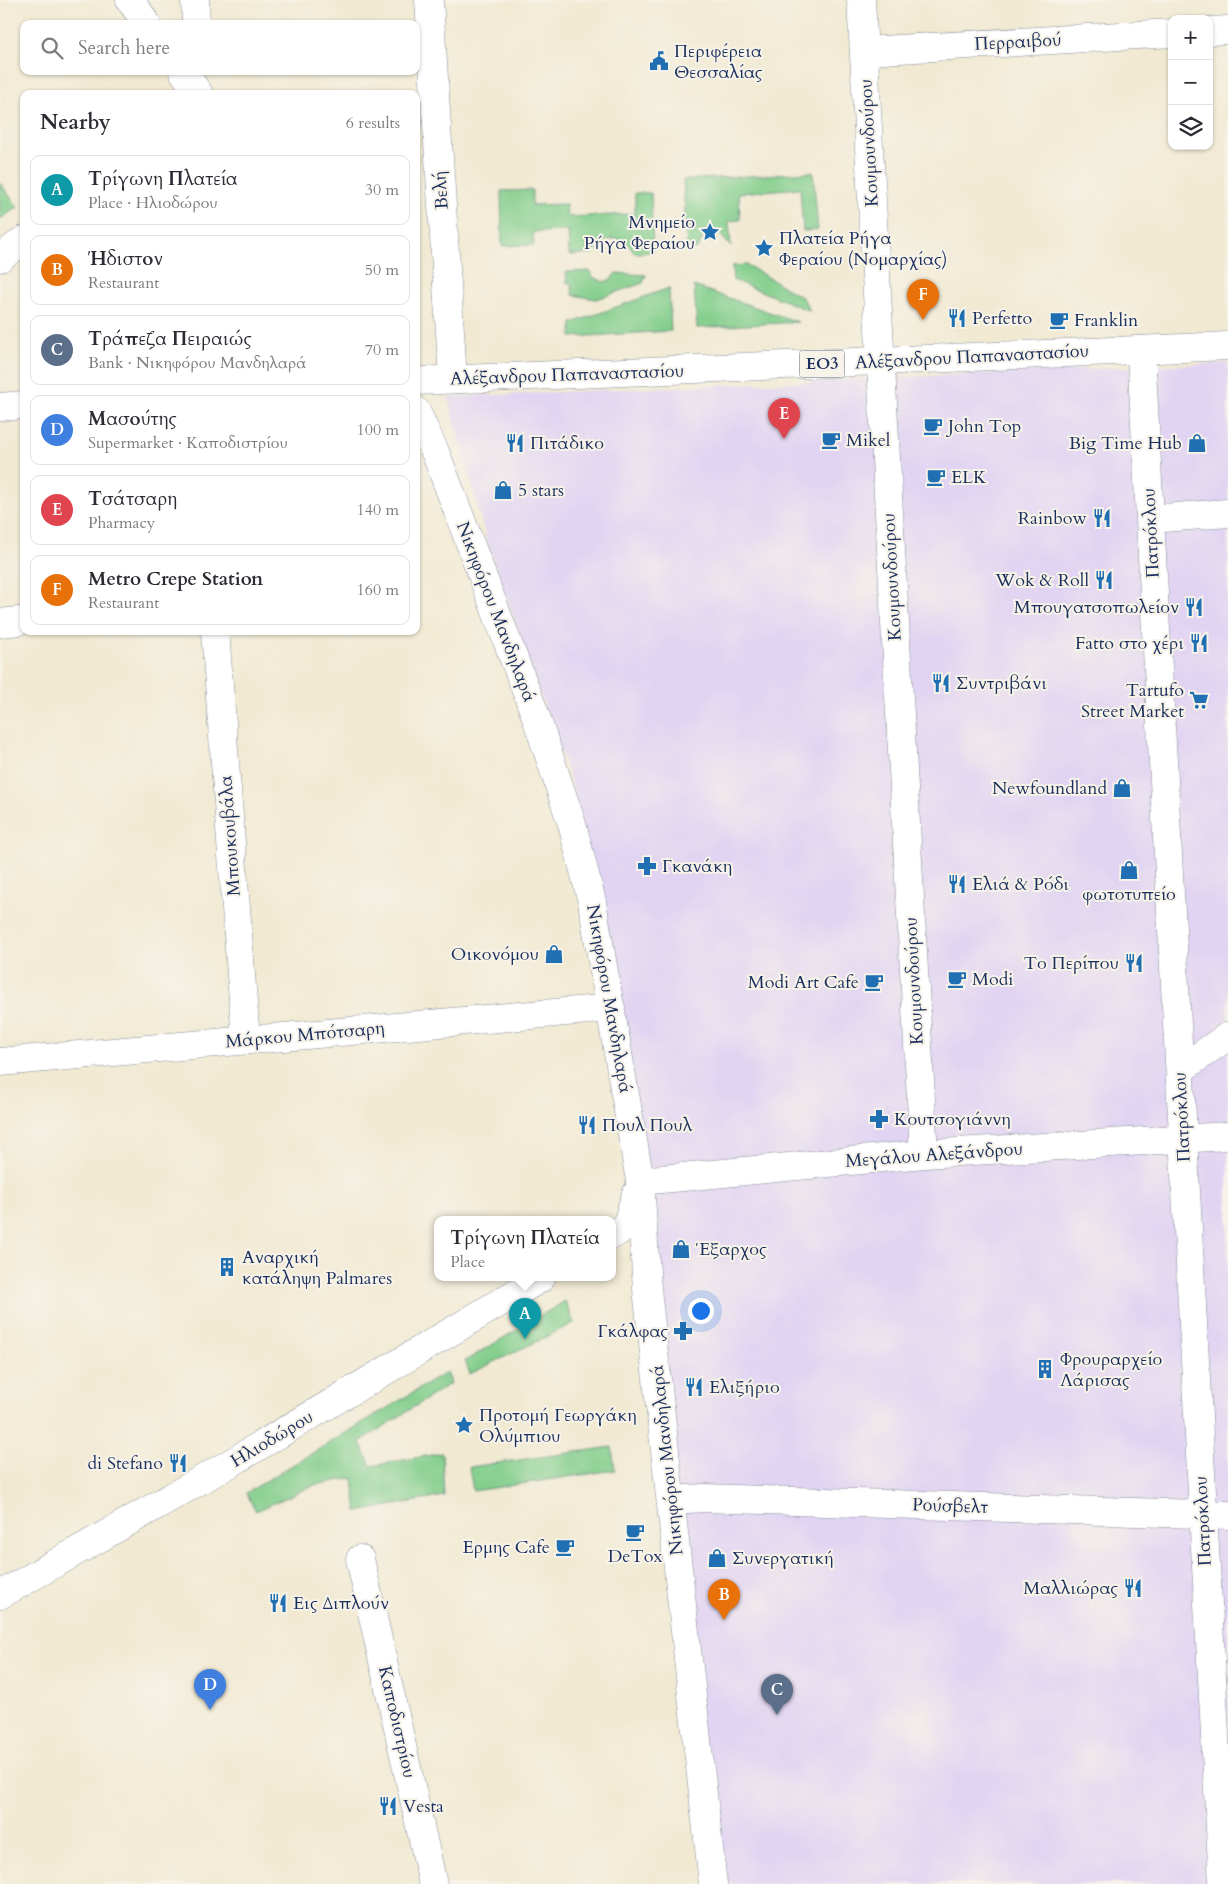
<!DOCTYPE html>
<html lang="en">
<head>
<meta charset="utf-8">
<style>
  :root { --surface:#fff; --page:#f2f2f3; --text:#2b2b33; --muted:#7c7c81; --line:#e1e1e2; --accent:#0f766e }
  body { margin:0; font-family:Cardo,serif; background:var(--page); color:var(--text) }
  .controls { position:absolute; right:15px; top:15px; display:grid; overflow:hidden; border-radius:10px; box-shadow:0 1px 4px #0004 }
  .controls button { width:45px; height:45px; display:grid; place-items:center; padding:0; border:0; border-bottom:1px solid var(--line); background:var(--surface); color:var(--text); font:25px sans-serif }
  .you { position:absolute; left:700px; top:1310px; width:18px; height:18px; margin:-12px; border:4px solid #fff; border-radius:50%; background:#1a73e8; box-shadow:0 0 0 8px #1a73e833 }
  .badge { display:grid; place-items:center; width:32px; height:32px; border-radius:50%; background:var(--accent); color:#fff; font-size:16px; font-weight:700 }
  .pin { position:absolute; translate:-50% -41px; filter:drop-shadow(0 1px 2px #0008) }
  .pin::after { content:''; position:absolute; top:26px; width:18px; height:15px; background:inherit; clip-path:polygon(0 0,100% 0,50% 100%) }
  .popup { position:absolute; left:434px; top:1216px; width:182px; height:65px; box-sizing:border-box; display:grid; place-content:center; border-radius:10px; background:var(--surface); filter:drop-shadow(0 1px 4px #0005); font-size:16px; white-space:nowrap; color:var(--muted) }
  .popup b { font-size:19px; color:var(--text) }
  .popup::after { content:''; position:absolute; left:50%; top:100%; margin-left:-10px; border:10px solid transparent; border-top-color:var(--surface) }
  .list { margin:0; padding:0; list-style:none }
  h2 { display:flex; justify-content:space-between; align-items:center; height:65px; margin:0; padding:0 20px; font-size:21px }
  h2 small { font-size:16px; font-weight:400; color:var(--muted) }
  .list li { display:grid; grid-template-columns:32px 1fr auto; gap:15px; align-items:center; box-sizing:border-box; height:70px; margin:0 10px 10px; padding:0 10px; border:1px solid var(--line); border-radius:10px }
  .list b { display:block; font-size:19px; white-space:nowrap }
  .list p { margin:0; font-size:16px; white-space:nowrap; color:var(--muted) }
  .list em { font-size:16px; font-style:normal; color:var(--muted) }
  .icon { flex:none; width:28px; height:28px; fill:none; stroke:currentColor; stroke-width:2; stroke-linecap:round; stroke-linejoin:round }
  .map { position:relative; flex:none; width:1228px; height:1884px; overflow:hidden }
  .search { position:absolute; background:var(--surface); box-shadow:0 1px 4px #0004; left:20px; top:20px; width:400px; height:55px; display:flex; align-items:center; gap:12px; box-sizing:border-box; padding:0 18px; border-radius:10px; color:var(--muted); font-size:19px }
  .panel { position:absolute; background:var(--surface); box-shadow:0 1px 4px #0004; left:20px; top:90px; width:400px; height:545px; border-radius:10px }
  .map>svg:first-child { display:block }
</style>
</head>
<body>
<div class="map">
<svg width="1228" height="1884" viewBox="0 0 1228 1884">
  <rect width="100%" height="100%" fill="#f7f3e8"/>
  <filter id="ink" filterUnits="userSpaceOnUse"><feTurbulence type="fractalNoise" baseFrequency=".02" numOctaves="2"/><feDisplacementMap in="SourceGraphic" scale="10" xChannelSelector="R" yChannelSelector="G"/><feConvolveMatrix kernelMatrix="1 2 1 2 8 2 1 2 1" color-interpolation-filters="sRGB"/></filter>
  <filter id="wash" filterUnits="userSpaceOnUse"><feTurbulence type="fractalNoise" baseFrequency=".0096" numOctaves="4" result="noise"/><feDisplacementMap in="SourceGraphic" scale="20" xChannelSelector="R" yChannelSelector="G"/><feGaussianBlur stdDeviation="1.12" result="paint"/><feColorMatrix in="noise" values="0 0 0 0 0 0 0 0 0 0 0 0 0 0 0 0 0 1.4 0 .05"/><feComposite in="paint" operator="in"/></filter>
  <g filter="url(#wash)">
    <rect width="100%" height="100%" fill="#f1e9d2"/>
    <path fill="#e1d4f3" d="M1228 363V1884H718L639 1149 572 784 488 545 448 397Z"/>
    <path fill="#83ce8c" stroke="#4f7e75" d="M813 172 818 230 803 231 800 188 739 193 740 220 729 221 731 247 716 230H707L697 249 687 250 683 180Z
      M0 183 18 207 0 219Z
      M532 190V205L566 204 567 217 635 214V193H651L653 252 634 253C623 233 604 235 593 254L569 255 568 231 533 232 534 245 502 246 501 191Z
      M747 265 803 298 810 311 733 280 732 266Z
      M590 271 593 277 604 282 611 279 616 273 646 275 643 283 596 299 573 295 571 283H567L566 272Z
      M694 286 798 322 697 328Z
      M669 288 671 331 571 337 572 323Z
      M565 1301 574 1323 470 1374 465 1361Z
      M447 1372 451 1383 360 1442 371 1466 442 1453 444 1496 357 1512 353 1478 314 1485 256 1511 246 1493Z
      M612 1447 615 1470 473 1491 469 1467Z"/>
  </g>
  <g filter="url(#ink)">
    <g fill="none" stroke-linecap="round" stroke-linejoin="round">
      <g stroke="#868c98" stroke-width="29">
        <path id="minor" d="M130 0 147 24
          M195 0 196 24
          M429 0 453 379
          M861 0 924 1154
          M1209 31 1228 30
          M864 51 1172 33
          M183 71 199 94
          M0 258 24 240
          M1141 350 1223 1884
          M416 411 436 454 535 714 572 824 592 902 640 1181 647 1289 713 1884
          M1150 519 1228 513
          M0 623 19 621
          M215 631 246 1040
          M0 1062 611 1008
          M1180 1070 1228 1036
          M640 1181 924 1154 1228 1136
          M612 1235 626 1227 636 1194
          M672 1500 704 1498 1228 1515
          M360 1559 433 1884
          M0 1595 229 1464 541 1278"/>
      </g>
      <g stroke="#868c98" stroke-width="29">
        <path id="major" d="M416 381 1228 346
          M0 407 24 405"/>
      </g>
      <use href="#minor" stroke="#fff" stroke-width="28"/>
      <use href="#major" stroke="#fff" stroke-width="28"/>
    </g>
  </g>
  <defs>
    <g id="civic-bare" transform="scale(1.5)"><path d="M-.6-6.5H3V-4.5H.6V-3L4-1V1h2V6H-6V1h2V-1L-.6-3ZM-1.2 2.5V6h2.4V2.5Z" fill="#1f6fb2" stroke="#f7f3e8" stroke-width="2.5" paint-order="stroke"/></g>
    <g id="sight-bare" transform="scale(1.5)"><path d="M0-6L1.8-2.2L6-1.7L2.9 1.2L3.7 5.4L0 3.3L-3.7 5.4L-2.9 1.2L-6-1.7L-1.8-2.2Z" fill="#1f6fb2" stroke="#f7f3e8" stroke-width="2.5" paint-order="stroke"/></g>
    <g id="restaurant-bare" transform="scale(1.5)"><path d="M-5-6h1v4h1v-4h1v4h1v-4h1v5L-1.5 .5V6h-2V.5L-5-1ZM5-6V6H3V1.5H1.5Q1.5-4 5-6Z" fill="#1f6fb2" stroke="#f7f3e8" stroke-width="2.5" paint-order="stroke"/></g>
    <g id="cafe-bare" transform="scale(1.5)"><path d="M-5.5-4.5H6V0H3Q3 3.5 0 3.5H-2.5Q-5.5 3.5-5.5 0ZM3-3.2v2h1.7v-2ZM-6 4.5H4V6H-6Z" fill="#1f6fb2" stroke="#f7f3e8" stroke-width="2.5" paint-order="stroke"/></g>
    <g id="shop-bare" transform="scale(1.5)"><path d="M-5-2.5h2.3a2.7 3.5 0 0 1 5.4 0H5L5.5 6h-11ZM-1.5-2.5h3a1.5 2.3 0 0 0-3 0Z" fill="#1f6fb2" stroke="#f7f3e8" stroke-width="2.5" paint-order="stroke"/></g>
    <g id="supermarket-bare" transform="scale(1.5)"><path d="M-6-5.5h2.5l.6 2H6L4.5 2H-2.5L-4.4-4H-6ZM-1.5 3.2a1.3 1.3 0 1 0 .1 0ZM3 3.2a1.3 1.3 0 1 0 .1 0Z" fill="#1f6fb2" stroke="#f7f3e8" stroke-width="2.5" paint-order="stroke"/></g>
    <g id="pharmacy-bare" transform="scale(1.5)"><path d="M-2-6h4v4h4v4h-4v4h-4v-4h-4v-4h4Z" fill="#1f6fb2" stroke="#f7f3e8" stroke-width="2.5" paint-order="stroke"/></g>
    <g id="building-bare" transform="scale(1.5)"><path d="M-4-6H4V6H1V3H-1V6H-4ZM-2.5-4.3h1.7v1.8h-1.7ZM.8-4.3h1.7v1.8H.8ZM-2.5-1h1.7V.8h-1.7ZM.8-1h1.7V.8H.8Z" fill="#1f6fb2" stroke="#f7f3e8" stroke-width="2.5" paint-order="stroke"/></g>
  </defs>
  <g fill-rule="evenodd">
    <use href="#civic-bare" x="659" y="61"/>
    <use href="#sight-bare" x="710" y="232"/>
    <use href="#sight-bare" x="764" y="248"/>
    <use href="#restaurant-bare" x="957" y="318"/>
    <use href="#cafe-bare" x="1059" y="320"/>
    <use href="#cafe-bare" x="933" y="426"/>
    <use href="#cafe-bare" x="831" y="440"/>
    <use href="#restaurant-bare" x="515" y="443"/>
    <use href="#shop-bare" x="1197" y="443"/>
    <use href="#cafe-bare" x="936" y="477"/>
    <use href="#shop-bare" x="503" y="490"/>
    <use href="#restaurant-bare" x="1102" y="518"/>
    <use href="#restaurant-bare" x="1104" y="580"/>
    <use href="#restaurant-bare" x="1194" y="607"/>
    <use href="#restaurant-bare" x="1199" y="643"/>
    <use href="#restaurant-bare" x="941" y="683"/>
    <use href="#supermarket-bare" x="1199" y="700"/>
    <use href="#shop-bare" x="1122" y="788"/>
    <use href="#pharmacy-bare" x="647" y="866"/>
    <use href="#shop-bare" x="1129" y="870"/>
    <use href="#restaurant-bare" x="957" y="884"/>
    <use href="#shop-bare" x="554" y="954"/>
    <use href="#restaurant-bare" x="1134" y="963"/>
    <use href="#cafe-bare" x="957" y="979"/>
    <use href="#cafe-bare" x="874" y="982"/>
    <use href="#pharmacy-bare" x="879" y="1119"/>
    <use href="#restaurant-bare" x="587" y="1125"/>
    <use href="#shop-bare" x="681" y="1249"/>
    <use href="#building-bare" x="227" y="1267"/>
    <use href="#pharmacy-bare" x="683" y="1331"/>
    <use href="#building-bare" x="1045" y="1369"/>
    <use href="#restaurant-bare" x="694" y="1387"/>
    <use href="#sight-bare" x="464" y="1425"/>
    <use href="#restaurant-bare" x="178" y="1463"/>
    <use href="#cafe-bare" x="635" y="1532"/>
    <use href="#cafe-bare" x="565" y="1547"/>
    <use href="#shop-bare" x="717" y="1558"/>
    <use href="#restaurant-bare" x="1133" y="1588"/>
    <use href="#restaurant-bare" x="278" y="1603"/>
    <use href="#restaurant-bare" x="388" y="1806"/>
  </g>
  <g text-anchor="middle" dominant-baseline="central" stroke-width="4" stroke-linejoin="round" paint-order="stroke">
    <rect fill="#f7f3e8" stroke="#5d6a87" stroke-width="1" x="799.5" y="350.5" width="45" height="27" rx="4"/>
    <g font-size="16" font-weight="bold" fill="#1b2f5e">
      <text x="822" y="364">ΕΟ3</text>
    </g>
    <g font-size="18" fill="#1b2f5e" stroke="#f7f3e8">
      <text transform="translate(1018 42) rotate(-3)">Περραιβού</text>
      <text transform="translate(869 143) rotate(-93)">Κουμουνδούρου</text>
      <text transform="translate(441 190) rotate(-94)">Βελή</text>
      <text transform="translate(972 357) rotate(-3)">Αλέξανδρου Παπαναστασίου</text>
      <text transform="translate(567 375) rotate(-2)">Αλέξανδρου Παπαναστασίου</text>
      <text transform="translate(1151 533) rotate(-93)">Πατρόκλου</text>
      <text transform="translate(892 577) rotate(-93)">Κουμουνδούρου</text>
      <text transform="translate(496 612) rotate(69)">Νικηφόρου Μανδηλαρά</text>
      <text transform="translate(230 836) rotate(-94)">Μπουκουβάλα</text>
      <text transform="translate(914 981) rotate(-93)">Κουμουνδούρου</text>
      <text transform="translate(609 999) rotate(80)">Νικηφόρου Μανδηλαρά</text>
      <text transform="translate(305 1035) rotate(-5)">Μάρκου Μπότσαρη</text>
      <text transform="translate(1182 1117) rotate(-93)">Πατρόκλου</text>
      <text transform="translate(934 1155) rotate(-4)">Μεγάλου Αλεξάνδρου</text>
      <text transform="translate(272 1439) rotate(-31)">Ηλιοδώρου</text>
      <text transform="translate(667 1460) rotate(-96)">Νικηφόρου Μανδηλαρά</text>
      <text transform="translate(950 1506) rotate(2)">Ρούσβελτ</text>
      <text transform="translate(1203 1521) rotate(-93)">Πατρόκλου</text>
      <text transform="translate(397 1722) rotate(77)">Καποδιστρίου</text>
    </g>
    <g font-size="18" fill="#1b2f5e" stroke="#f7f3e8" text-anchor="start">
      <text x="674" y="51">Περιφέρεια<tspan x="674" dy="21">Θεσσαλίας</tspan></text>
      <text x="695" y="222" text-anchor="end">Μνημείο<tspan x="695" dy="21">Ρήγα Φεραίου</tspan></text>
      <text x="779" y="238">Πλατεία Ρήγα<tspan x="779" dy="21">Φεραίου (Νομαρχίας)</tspan></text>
      <text x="972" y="318">Perfetto</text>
      <text x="1074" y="320">Franklin</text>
      <text x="948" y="426">John Top</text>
      <text x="846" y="440">Mikel</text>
      <text x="530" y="443">Πιτάδικο</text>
      <text x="1182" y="443" text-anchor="end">Big Time Hub</text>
      <text x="951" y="477">ELK</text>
      <text x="518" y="490">5 stars</text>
      <text x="1087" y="518" text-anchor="end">Rainbow</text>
      <text x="1089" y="580" text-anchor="end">Wok &amp; Roll</text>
      <text x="1179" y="607" text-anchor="end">Μπουγατσοπωλείον</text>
      <text x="1184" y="643" text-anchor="end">Fatto στο χέρι</text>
      <text x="956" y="683">Συντριβάνι</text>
      <text x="1184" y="690" text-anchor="end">Tartufo<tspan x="1184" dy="21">Street Market</tspan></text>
      <text x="1107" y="788" text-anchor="end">Newfoundland</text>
      <text x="662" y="866">Γκανάκη</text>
      <text x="972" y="884">Ελιά &amp; Ρόδι</text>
      <text x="1129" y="894" text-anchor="middle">φωτοτυπείο</text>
      <text x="539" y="954" text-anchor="end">Οικονόμου</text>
      <text x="1119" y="963" text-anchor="end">Το Περίπου</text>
      <text x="972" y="979">Modi</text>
      <text x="859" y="982" text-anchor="end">Modi Art Cafe</text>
      <text x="894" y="1119">Κουτσογιάννη</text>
      <text x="602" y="1125">Πουλ Πουλ</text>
      <text x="696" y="1249">Έξαρχος</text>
      <text x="242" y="1257">Αναρχική<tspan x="242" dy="21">κατάληψη Palmares</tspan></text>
      <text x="668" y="1331" text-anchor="end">Γκάλφας</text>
      <text x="1060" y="1359">Φρουραρχείο<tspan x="1060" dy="21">Λάρισας</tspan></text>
      <text x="709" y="1387">Ελιξήριο</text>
      <text x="479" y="1415">Προτομή Γεωργάκη<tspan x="479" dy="21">Ολύμπιου</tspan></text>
      <text x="163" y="1463" text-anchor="end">di Stefano</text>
      <text x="550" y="1547" text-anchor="end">Ερμης Cafe</text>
      <text x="635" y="1556" text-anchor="middle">DeTox</text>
      <text x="732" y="1558">Συνεργατική</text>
      <text x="1118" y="1588" text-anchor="end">Μαλλιώρας</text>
      <text x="293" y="1603">Εις Διπλούν</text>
      <text x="403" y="1806">Vesta</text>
    </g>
  </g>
</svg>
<div class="controls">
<button>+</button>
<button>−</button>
<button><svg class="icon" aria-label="layers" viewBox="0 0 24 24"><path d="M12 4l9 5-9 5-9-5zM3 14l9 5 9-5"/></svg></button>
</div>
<div class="you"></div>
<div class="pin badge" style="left:525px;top:1339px;background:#0f9aa8">A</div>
<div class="popup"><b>Τρίγωνη Πλατεία</b>Place</div>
<div class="pin badge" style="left:724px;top:1620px;background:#e8710a">B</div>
<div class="pin badge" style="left:777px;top:1715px;background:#5c6f8a">C</div>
<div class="pin badge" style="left:210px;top:1710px;background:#3f7fe0">D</div>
<div class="pin badge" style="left:784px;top:439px;background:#e0444e">E</div>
<div class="pin badge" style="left:923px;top:320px;background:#e8710a">F</div>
<div class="search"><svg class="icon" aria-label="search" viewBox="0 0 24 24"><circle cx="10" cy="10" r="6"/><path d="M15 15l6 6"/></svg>Search here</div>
<section class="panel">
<h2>Nearby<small>6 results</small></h2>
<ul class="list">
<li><span class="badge" style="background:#0f9aa8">A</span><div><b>Τρίγωνη Πλατεία</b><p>Place · Ηλιοδώρου</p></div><em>30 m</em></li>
<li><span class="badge" style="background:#e8710a">B</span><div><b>Ήδιστον</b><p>Restaurant</p></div><em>50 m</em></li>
<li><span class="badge" style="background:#5c6f8a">C</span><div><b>Τράπεζα Πειραιώς</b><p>Bank · Νικηφόρου Μανδηλαρά</p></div><em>70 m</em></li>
<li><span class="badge" style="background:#3f7fe0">D</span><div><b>Μασούτης</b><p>Supermarket · Καποδιστρίου</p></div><em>100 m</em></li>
<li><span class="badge" style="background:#e0444e">E</span><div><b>Τσάτσαρη</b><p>Pharmacy</p></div><em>140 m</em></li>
<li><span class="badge" style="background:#e8710a">F</span><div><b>Metro Crepe Station</b><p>Restaurant</p></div><em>160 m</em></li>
</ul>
</section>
</div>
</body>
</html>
